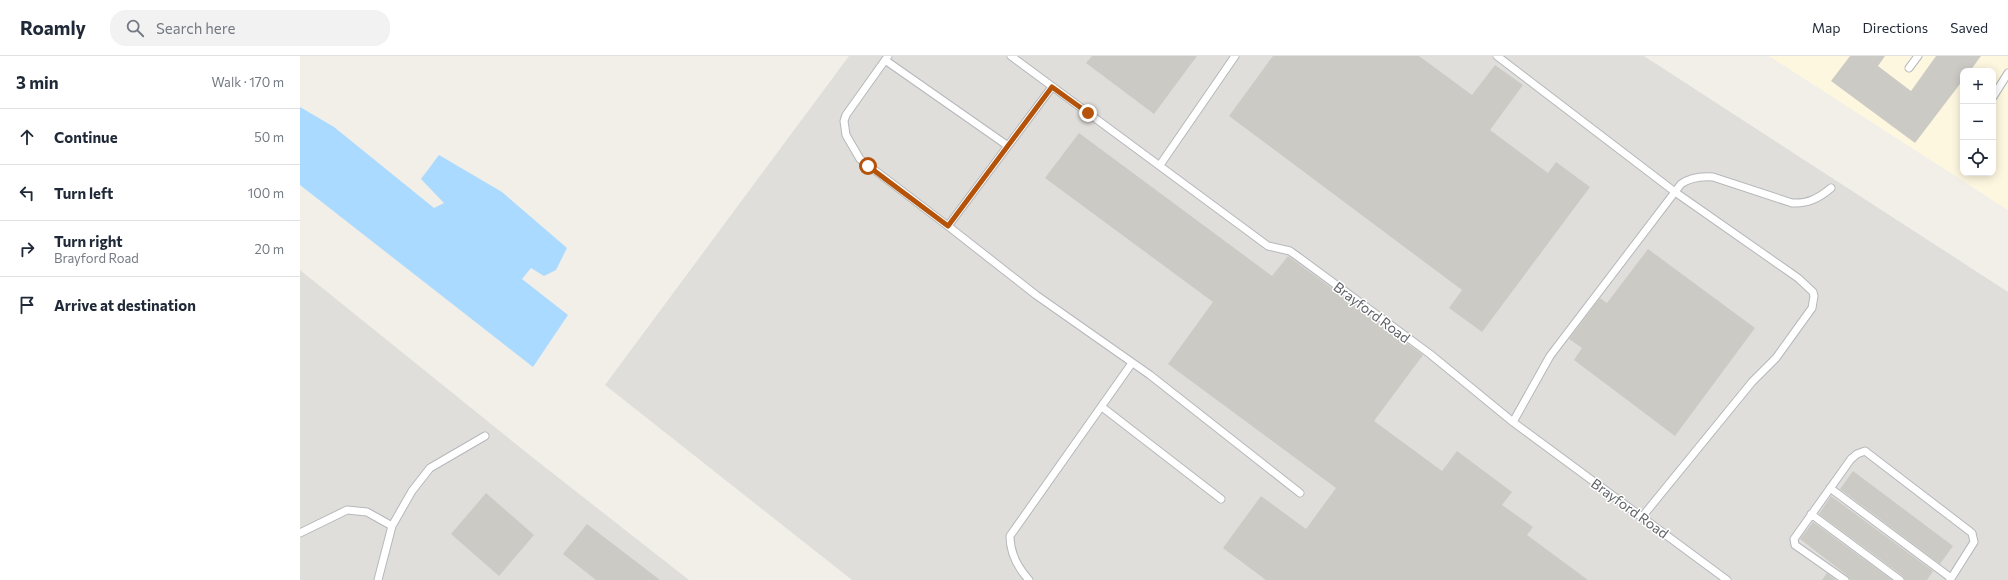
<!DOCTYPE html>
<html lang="en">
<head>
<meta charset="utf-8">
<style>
  :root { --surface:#fff; --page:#f2f2f3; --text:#1f2937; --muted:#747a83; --line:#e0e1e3 }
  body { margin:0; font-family:Commissioner,sans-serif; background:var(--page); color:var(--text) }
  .controls { position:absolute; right:12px; top:12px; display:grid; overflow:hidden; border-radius:8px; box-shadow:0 2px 10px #0003 }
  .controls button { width:36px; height:36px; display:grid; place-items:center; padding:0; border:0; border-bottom:1px solid var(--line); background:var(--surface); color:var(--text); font:20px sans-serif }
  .stop { position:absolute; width:12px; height:12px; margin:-9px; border:3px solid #b45309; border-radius:50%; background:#fff }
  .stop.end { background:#b45309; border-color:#fff; box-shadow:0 1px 4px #0008 }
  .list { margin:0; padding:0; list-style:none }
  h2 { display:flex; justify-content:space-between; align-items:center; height:52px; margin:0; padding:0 16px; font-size:17px }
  h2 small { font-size:13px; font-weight:400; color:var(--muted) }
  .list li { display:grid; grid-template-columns:26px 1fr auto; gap:12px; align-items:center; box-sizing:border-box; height:56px; padding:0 16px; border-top:1px solid var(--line) }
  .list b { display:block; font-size:15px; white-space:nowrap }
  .list p { margin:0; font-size:13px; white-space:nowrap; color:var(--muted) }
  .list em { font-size:13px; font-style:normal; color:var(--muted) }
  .icon { flex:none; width:22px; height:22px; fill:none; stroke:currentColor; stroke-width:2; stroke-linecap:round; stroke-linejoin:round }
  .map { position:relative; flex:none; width:1708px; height:524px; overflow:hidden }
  header { display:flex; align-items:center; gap:24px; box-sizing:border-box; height:56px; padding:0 20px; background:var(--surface); border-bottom:1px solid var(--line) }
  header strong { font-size:19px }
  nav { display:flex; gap:22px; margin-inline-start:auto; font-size:14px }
  .search { width:280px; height:36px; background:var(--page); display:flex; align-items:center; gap:10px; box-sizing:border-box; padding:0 14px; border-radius:16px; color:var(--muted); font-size:15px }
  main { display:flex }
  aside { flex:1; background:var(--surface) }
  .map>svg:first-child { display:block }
</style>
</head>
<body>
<header>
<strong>Roamly</strong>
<div class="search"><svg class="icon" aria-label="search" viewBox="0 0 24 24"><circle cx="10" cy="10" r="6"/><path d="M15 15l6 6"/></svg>Search here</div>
<nav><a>Map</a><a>Directions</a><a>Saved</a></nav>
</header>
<main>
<aside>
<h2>3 min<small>Walk · 170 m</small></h2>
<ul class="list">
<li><svg class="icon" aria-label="ahead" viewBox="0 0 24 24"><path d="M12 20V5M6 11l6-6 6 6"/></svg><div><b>Continue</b></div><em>50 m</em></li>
<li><svg class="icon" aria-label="left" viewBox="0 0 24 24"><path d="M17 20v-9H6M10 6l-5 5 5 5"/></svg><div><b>Turn left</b></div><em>100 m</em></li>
<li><svg class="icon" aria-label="right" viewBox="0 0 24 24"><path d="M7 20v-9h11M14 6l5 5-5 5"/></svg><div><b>Turn right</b><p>Brayford Road</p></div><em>20 m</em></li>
<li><svg class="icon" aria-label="arrive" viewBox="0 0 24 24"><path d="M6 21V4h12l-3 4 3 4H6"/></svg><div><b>Arrive at destination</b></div></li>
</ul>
</aside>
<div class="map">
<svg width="1708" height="524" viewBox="0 0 1708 524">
  <rect width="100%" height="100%" fill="#f1efe8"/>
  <path fill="#fef7e0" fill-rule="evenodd" d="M1469 0H1708V154ZM1663 15H1693V117H1663Z"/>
  <path fill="#e0deda" d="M549 0H1344L1708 236V524H552L305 329Z
    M0 214 232 401 389 524H0Z"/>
  <path fill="#aadaff" d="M0 51 34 71 134 152 144 147 121 123 139 99 202 136 267 192 256 214 244 220 231 212 222 223 268 259 233 311 0 129Z"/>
  <path fill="#cccac5" d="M792 0H897L854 58 786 7Z
    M973 0H1119L1172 39 1195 9 1223 29 1190 74 1248 117 1256 106 1290 131 1182 276 1149 252 1162 234 929 60Z
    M1550 0H1585L1578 10 1611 35 1636 0H1681L1670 15H1663V24L1615 87 1531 25Z
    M779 77 972 220 988 200 1123 299 1074 365 1142 415 1157 395 1212 436 1202 449 1233 471 1227 479 1288 524H966L923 492 961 440 1006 473 1036 432 868 308 913 246 745 122Z
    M1348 193 1455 272 1375 380 1274 304 1282 292 1269 283 1300 242 1307 247Z
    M1553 415 1653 490 1640 508 1540 433Z
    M186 437 234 479 199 520 151 478Z
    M1531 440 1633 515 1627 524H1605L1603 520 1519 458Z
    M1513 466 1592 524H1550L1548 520 1500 483Z
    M287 468 360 524H296L263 498Z
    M1527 517 1536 524H1522Z"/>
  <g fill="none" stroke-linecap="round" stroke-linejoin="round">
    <g stroke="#b5b8bc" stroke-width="9">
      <path id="service" d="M588 0 546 59 544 65 546 79 560 103 648 170 736 239 850 319 1000 437
        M711 0 968 190 990 195 997 200 1130 298 1213 366 1427 524
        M1197 0 1375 136 1498 222 1513 236 1514 240 1512 252 1476 302 1452 326 1342 461
        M585 4 708 90
        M1609 12 1618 0
        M1693 41 1708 17
        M860 109 935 0
        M648 170 752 31
        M802 351 921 443
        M1213 366 1250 300 1381 128C1391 121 1401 120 1413 121L1492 147C1508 148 1519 142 1531 132
        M1530 432 1651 522
        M1511 458 1600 524
        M0 477 47 454 67 456 92 470
        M78 524 92 470 112 435 130 412 185 380
        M729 524C718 512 710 497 710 480L832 307
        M1545 524 1495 489 1494 483 1551 403 1557 398 1565 395 1672 477 1674 486 1650 524"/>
    </g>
    <use href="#service" stroke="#fff" stroke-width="7"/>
  </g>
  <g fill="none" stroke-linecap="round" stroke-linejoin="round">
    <path stroke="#b45309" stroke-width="5" d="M568 110 648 170 752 31 788 57"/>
  </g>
  <g text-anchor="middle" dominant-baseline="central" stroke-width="3" stroke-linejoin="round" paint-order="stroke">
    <g font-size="14" fill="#5f6368" stroke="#fff">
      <text transform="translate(1072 256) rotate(37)">Brayford Road</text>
      <text transform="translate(1330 452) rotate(36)">Brayford Road</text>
    </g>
  </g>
</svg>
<div class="controls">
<button>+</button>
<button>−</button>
<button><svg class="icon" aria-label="locate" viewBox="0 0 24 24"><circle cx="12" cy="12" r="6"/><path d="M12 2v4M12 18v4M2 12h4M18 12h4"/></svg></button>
</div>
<div class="stop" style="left:568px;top:110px"></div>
<div class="stop end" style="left:788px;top:57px"></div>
</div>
</main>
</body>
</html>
